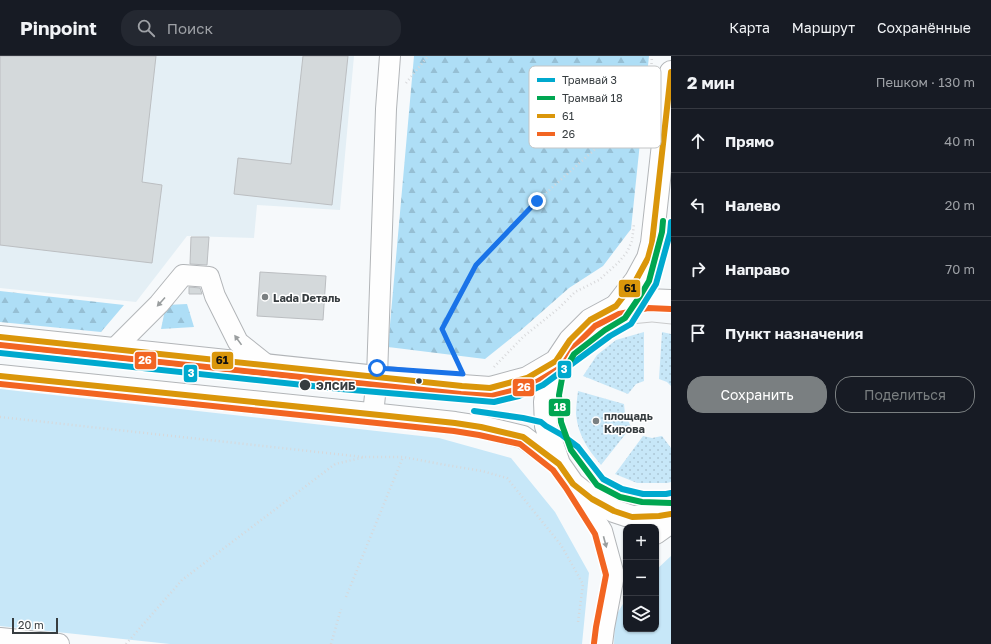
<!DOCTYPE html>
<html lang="ru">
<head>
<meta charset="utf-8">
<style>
  :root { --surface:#171b24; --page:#242831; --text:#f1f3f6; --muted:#9ea1a6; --line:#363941; --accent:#7a7f81 }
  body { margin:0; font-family:"Golos Text",sans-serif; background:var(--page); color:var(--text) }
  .controls { position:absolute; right:12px; bottom:12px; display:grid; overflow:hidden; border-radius:8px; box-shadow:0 1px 3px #0004 }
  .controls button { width:36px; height:36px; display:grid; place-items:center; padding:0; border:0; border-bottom:1px solid var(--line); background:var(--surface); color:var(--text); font:20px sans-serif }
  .scale { position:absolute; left:12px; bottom:10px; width:46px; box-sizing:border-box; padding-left:4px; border:2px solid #373d40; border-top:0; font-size:11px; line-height:14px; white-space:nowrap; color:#373d40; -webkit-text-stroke:3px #fff; paint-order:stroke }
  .stop { position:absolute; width:12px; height:12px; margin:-9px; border:3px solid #1a73e8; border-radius:50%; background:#fff }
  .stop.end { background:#1a73e8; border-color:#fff; box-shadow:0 1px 4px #0008 }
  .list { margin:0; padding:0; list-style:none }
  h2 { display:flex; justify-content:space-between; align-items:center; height:52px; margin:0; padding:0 16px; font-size:17px }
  h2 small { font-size:13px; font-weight:400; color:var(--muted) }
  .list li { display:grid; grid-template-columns:26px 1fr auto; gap:12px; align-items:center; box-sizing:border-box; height:64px; padding:0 16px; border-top:1px solid var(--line) }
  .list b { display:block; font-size:15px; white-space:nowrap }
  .list em { font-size:13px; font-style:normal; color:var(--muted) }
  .actions { display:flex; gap:8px; padding:12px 16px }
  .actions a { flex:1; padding:9px 0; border:1px solid var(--accent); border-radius:16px; text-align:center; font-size:14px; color:var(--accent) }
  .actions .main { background:var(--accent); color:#fff }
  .icon { flex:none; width:22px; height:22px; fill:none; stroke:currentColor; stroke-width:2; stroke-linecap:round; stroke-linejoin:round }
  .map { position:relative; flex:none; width:671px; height:588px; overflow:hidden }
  header { display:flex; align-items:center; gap:24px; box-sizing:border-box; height:56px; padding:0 20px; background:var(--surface); border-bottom:1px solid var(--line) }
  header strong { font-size:19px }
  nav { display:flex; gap:22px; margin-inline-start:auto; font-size:14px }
  .search { width:280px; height:36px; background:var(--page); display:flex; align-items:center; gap:10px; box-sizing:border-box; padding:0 14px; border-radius:16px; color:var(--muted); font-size:15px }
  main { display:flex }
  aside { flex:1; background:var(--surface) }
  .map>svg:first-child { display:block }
</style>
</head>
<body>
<header>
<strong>Pinpoint</strong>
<div class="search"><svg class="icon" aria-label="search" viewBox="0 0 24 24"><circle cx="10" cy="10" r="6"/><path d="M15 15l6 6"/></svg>Поиск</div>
<nav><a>Карта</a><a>Маршрут</a><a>Сохранённые</a></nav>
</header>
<main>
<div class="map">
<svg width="671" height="588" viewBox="0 0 671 588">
  <defs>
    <pattern id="grass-dots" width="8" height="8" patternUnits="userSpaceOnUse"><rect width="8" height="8" fill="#c7e7f8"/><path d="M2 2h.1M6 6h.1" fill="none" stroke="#acc7d6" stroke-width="1.8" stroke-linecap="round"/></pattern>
    <pattern id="forest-firs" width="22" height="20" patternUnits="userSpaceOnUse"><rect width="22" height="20" fill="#aedef6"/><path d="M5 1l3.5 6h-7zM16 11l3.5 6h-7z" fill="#96bfd4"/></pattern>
  </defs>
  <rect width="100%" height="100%" fill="#f6f9fb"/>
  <path fill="#e4eff5" d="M0 0H354L340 154 257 149 254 182 187 180 136 246 0 232Z"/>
  <path fill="url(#grass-dots)" d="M644 276V325L636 328 628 338 583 320 597 299 616 284Z
    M662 276 671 278V330L667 326 659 323Z
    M578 335 624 348 625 358 631 371 601 409C588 393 578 380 576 358 576 351 577 343 578 335Z
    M643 380 652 382 662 380 671 392V426L667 427H637L615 418Z"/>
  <path fill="url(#forest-firs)" d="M414 0H649L631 173 603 210 569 232 520 275 485 303 388 291Z
    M0 235 124 249 101 276 0 266Z
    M187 248 194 271 161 273 166 249Z"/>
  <path fill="#c7e7f8" d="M0 333 439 382 511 402 555 456 589 517 582 588H170L0 570Z
    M671 500V588H614L615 561 626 543V573H656V514Z"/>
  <path fill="#d4d9db" stroke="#bbbec1" d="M0 0H156L142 126 162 129 152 207 0 189Z
    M303 0H348L332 149 234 138 238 102 291 108Z
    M191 181H209L207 209 190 208Z
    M260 216 326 220 323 264 257 260Z
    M189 231 200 232 202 238H189Z"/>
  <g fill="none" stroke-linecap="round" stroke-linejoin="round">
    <g stroke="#b2b5b8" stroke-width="22">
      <path id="minor" d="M114 293 159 248 183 219 209 221 215 240 238 286 267 309
        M373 358 377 321 386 53 390 0
        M575 431 602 475 614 519 604 572 602 588
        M656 478 671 467
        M0 582 59 588"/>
    </g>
    <g stroke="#b2b5b8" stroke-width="24">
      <path id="major" d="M616 250 636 224 648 202 652 187 671 16"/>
    </g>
    <g stroke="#b2b5b8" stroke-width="24">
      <path id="highway" d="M671 245 647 244 616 250 590 264 570 284 556 305 548 325 545 346 546 370 559 408 573 428 592 443 614 455 632 461 659 460 671 458
        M0 281 462 330 490 332 527 322 556 305
        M0 320 389 360 455 367 481 371 523 381 559 408"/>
    </g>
    <path stroke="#d7d8da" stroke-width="2.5" stroke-dasharray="1 3" stroke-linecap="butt" d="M651 16 652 0
      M406 27 428 0
      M494 311 523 281 559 252 575 236 599 224 618 207 627 196 632 185 634 168
      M460 312 442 273 476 209 537 145 648 46V43
      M0 361 363 401
      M346 541 403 401
      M126 588 182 524 335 408 365 401H403L446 409 482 415 507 422 561 489 583 528 578 566
      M331 588 341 553"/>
    <use href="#minor" stroke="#fefefe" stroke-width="20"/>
    <use href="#major" stroke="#fefefe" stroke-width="22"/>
    <use href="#highway" stroke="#fefefe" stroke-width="22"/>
    <path stroke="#c9cacb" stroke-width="1" d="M631 268 652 266 671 268"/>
    <g stroke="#fff" stroke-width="9">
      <path id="bus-1" d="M0 281 462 330 490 332 527 322 556 305 570 284 590 264 616 250 636 224 648 202 652 187 671 16
        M0 320 389 360 455 367 481 371 523 381 559 408 573 428 592 443 614 455 632 461 659 460 671 458"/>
    </g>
    <g stroke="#fff" stroke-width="9">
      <path id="bus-2" d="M0 289 461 338 492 340 530 330 560 312 563 309 576 289 595 270 619 258 648 252 671 253
        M0 328 454 375 479 379 520 388 553 414 566 432 595 478 606 519 596 571 594 587"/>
    </g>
    <use href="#bus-1" stroke="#da960a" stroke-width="6"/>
    <use href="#bus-2" stroke="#f26522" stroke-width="6"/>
    <g stroke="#fff" stroke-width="9">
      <path id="tram-1" d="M0 297 341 333 494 346 519 340 543 329 610 280 631 268 656 228 670 177 671 166
        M474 355 523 362 541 366 546 370 562 379 578 391 603 423 622 433 643 438H666L671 437"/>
    </g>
    <g stroke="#fff" stroke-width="9">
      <path id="tram-2" d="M663 165 662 176 649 225 640 240 625 262 605 274 574 298 563 317 559 339 561 366 571 394 597 429 620 441 642 446 671 447"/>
    </g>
    <use href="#tram-1" stroke="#00a9ce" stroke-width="6"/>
    <use href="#tram-2" stroke="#00a651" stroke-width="6"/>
  </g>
  <defs><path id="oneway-solid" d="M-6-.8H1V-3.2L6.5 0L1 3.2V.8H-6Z"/></defs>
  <g fill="#9a9e9f">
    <use href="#oneway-solid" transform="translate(161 246) rotate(132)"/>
    <use href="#oneway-solid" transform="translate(238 284) rotate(-126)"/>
    <use href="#oneway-solid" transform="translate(605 486) rotate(75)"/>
  </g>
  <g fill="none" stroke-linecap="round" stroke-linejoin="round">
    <path stroke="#1a73e8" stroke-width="5" d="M377 312 463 318 442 273 476 209 537 145"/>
  </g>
  <g fill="#7a7f81" stroke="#fff" stroke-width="1.5">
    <circle cx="265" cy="241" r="4"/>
    <circle cx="596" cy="365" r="4"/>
  </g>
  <g fill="#373d40" stroke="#fff" stroke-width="1.5">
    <circle cx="419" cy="325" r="3.5"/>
    <circle cx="305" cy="329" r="6"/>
  </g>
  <g text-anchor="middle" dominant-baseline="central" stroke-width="3" stroke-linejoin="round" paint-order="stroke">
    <g font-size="11" font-weight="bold" fill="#373d40" stroke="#fff" text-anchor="start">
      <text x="273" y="241">Lada Dеталь</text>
      <text x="604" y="359">площадь<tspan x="604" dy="13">Кирова</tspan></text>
    </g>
    <g font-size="11" font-weight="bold" fill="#373d40" stroke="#fff" text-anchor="start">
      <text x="316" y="329">ЭЛСИБ</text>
    </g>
  </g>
  <rect x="529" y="10" width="132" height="82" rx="6" fill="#fff" stroke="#c3c5c6" stroke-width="1"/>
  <rect x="537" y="22" width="18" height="4" fill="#00a9ce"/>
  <rect x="537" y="40" width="18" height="4" fill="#00a651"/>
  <rect x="537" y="58" width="18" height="4" fill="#da960a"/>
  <rect x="537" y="76" width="18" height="4" fill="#f26522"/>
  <g font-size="11" fill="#373d40">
    <text x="562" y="28">Трамвай 3</text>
    <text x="562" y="46">Трамвай 18</text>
    <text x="562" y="64">61</text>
    <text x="562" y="82">26</text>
  </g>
  <g stroke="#fff" stroke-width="1.5">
    <rect x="618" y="223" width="23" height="19" rx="4" fill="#da960a"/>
    <rect x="134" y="295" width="23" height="19" rx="4" fill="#f26522"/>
    <rect x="211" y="295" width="23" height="19" rx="4" fill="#da960a"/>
    <rect x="557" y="304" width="15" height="19" rx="4" fill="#00a9ce"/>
    <rect x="183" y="308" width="15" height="19" rx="4" fill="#00a9ce"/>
    <rect x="512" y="322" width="23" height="19" rx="4" fill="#f26522"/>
    <rect x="548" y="342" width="23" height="19" rx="4" fill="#00a651"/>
  </g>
  <g font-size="11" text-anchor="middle" font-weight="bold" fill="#fff">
    <text x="145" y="308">26</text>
    <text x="564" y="317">3</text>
    <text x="191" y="321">3</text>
    <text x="524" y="335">26</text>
    <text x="560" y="355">18</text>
  </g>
  <g font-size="11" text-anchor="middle" font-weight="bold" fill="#111">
    <text x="630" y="236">61</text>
    <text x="222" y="308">61</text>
  </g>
</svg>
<div class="controls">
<button>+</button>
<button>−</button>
<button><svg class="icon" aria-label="layers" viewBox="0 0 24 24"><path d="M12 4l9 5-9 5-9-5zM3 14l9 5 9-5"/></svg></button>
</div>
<div class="scale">20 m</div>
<div class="stop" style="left:377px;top:312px"></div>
<div class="stop end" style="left:537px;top:145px"></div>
</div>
<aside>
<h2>2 мин<small>Пешком · 130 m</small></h2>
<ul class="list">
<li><svg class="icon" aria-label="ahead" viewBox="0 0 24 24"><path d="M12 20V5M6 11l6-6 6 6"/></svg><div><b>Прямо</b></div><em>40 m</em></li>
<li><svg class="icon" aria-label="left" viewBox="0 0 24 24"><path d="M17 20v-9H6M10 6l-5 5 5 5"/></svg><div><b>Налево</b></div><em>20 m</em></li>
<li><svg class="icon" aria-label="right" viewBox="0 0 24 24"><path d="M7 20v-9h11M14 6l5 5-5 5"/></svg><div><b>Направо</b></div><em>70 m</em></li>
<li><svg class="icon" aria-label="arrive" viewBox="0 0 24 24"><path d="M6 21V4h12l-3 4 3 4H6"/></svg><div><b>Пункт назначения</b></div></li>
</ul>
<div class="actions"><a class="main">Сохранить</a><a>Поделиться</a></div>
</aside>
</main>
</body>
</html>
